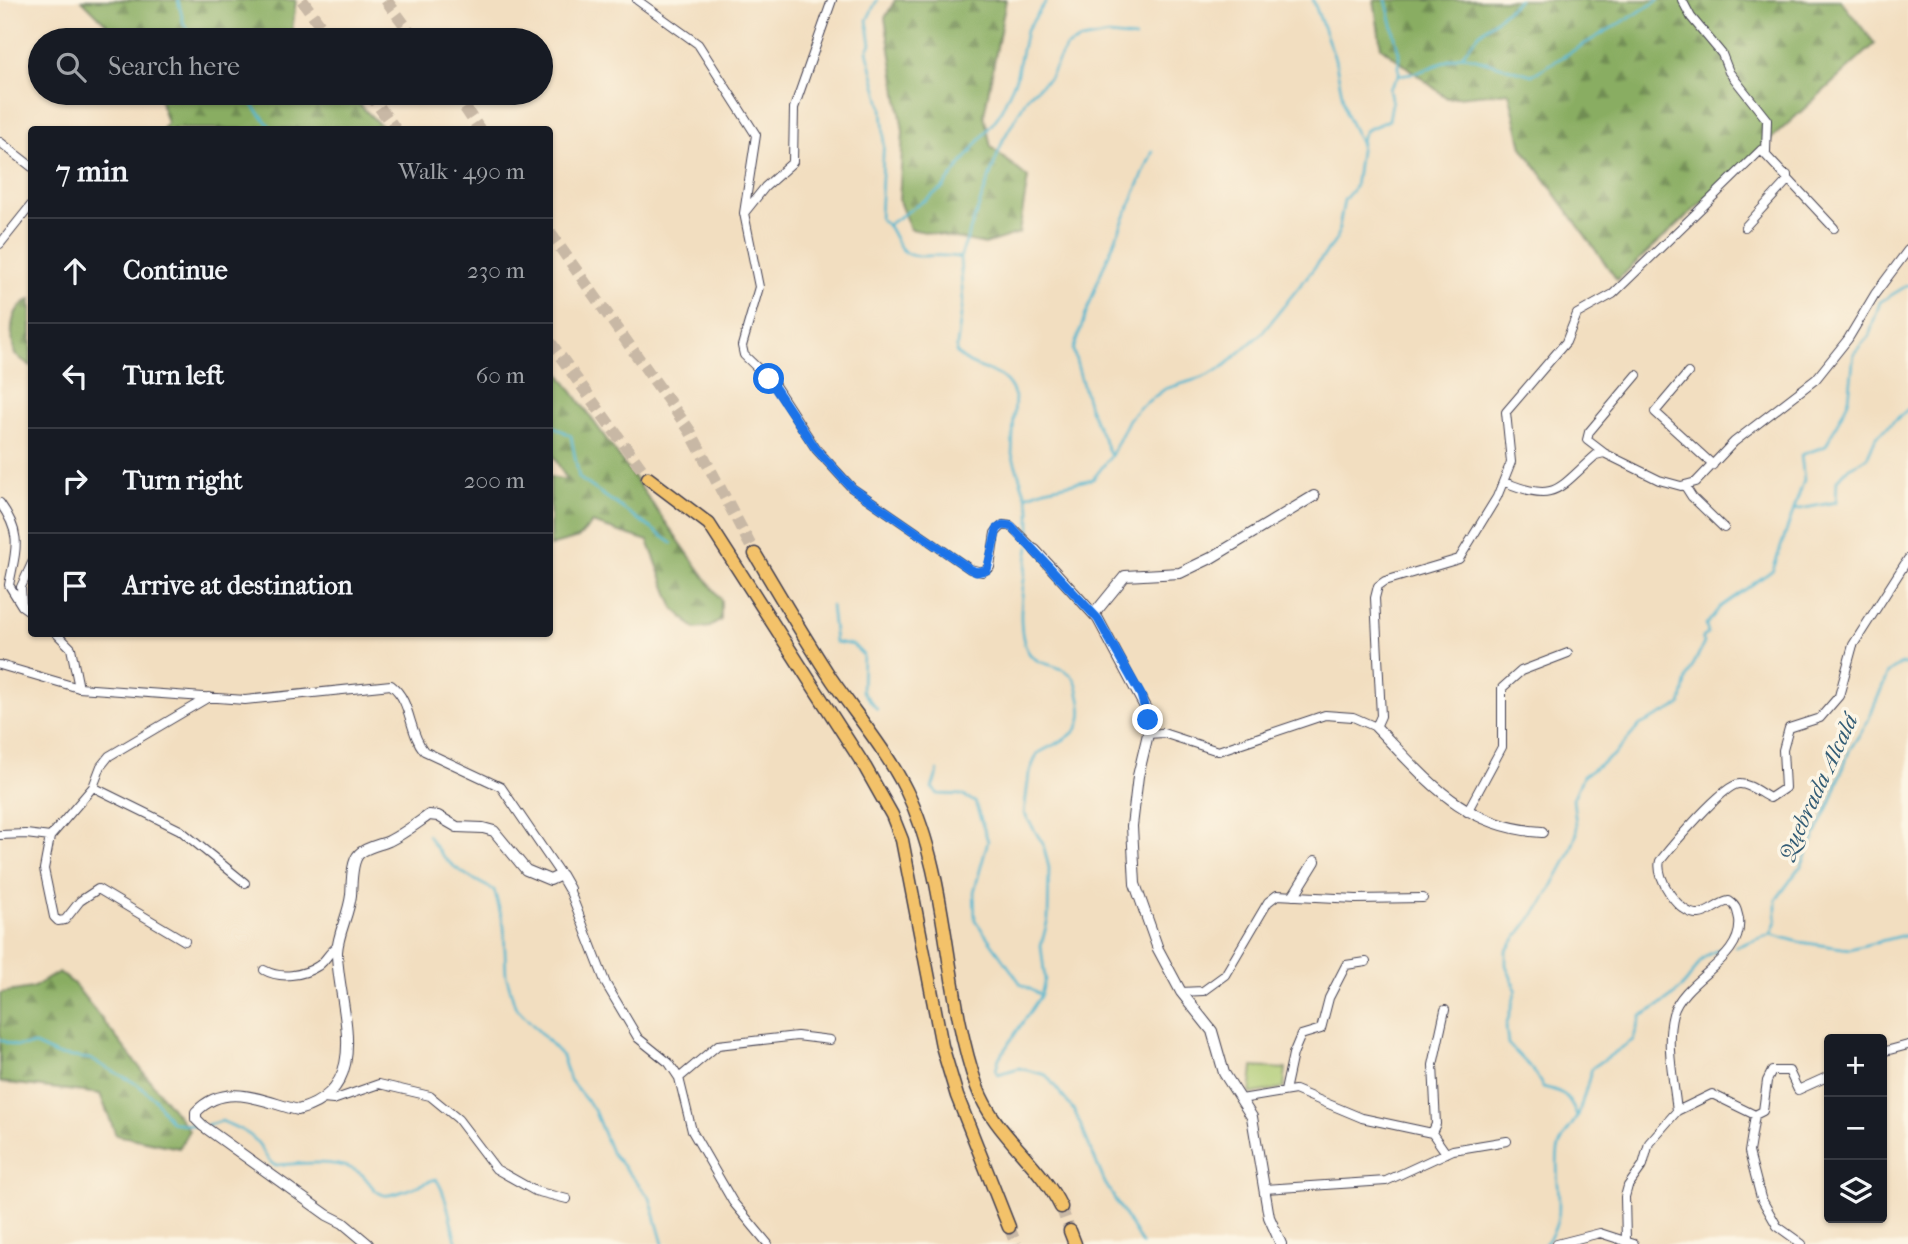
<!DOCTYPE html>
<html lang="en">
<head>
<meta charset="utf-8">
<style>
  :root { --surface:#171b24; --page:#242831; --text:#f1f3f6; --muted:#9ea1a6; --line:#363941 }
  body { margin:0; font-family:"IM FELL French Canon",serif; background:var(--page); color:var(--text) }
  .controls { position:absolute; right:21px; bottom:21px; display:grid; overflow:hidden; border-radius:7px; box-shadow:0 2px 5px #0004 }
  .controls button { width:63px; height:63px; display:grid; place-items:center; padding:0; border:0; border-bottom:2px solid var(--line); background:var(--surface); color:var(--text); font:35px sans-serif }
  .stop { position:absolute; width:21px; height:21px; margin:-16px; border:5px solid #1a73e8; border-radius:50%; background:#fff }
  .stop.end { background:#1a73e8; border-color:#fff; box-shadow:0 2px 7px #0008 }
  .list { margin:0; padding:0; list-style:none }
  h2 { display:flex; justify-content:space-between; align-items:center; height:91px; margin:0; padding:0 28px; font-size:30px }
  h2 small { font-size:23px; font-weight:400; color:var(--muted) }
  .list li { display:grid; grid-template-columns:46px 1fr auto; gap:21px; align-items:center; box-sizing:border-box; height:105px; padding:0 28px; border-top:2px solid var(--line) }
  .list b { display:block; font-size:26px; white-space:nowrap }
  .list em { font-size:23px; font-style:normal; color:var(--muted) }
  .icon { flex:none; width:38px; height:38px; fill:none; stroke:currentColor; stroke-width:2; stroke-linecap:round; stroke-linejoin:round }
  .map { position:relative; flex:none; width:1908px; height:1244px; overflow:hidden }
  .search { position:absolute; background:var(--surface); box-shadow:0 2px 5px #0004; left:28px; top:28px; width:525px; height:77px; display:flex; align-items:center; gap:18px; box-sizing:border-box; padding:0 24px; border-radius:38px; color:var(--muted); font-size:26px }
  .panel { position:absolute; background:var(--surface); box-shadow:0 2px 5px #0004; left:28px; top:126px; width:525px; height:511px; border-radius:7px }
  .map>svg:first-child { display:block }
</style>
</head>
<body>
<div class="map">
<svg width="1908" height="1244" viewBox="0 0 1908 1244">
  <defs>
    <pattern id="forest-firs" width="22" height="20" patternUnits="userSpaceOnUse" patternTransform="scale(1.75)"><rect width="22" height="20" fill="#89ad62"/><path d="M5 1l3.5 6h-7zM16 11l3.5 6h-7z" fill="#708c52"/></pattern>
  </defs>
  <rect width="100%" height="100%" fill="#fcf5e5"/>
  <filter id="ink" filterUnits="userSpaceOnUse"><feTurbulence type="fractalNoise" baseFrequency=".0143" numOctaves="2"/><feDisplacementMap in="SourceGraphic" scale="14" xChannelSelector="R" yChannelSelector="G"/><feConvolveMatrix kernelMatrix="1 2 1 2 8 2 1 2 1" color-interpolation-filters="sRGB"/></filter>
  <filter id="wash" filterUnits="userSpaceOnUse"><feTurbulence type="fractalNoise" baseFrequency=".00686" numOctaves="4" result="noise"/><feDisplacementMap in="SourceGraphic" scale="28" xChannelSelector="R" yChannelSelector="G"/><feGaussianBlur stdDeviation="1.57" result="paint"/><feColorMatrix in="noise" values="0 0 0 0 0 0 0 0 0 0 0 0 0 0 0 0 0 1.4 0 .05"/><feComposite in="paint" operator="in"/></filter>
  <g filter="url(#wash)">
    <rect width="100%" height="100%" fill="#f2dec0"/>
    <path fill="url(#forest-firs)" stroke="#56684e" stroke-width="2" d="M82 0H296L292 32 297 40H122Z
      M895 0H1006L984 115 991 147 1028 178 1019 233 985 244 910 229 899 201 903 131 885 18Z
      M1374 0H1840L1875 44 1617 280 1522 147 1509 92 1447 98 1381 47Z
      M158 93H348L384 129H163L167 123Z
      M31 299V366L15 355C10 334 8 309 31 299Z
      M550 360 721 600V620L710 627 695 629 674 609 648 541 592 523 578 538 550 546V477L567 480 550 450Z
      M59 972 74 984 189 1130 179 1148 116 1135 100 1094 0 1082V993L32 988Z"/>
    <path fill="#acc970" stroke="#677656" stroke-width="2" d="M1253 1067 1286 1069 1284 1088 1250 1094Z"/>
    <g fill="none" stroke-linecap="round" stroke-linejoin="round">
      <path stroke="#50b5cf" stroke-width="2.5" d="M178 0 184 25 198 40
        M877 0 867 20 871 44 867 51 882 108 884 135 880 219C894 227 893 244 906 253 915 260 944 252 960 258L963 301 956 352C975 375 1005 364 1015 397L1012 454 1030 508V541
        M1313 0 1335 59 1346 114 1360 143
        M1386 0 1399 53V75
        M1462 55 1480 33 1519 0
        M243 93 273 130
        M889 224 943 188 999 115 1016 78 1026 31 1047 0
        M960 258 1003 140 1028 96 1049 78 1066 47 1081 40 1109 35 1135 38
        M550 424 571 436 579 478 672 543
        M1110 454 1089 407 1073 350 1100 275 1153 151
        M1026 496 1045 489 1093 479 1111 456 1129 419 1139 408 1165 389 1204 377 1222 368 1263 332 1337 239 1344 200 1355 187 1362 136 1366 130 1389 120 1392 103 1389 89 1399 75 1419 72 1462 55 1532 75 1659 0
        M1795 510 1836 502 1837 480 1849 467 1867 458 1876 437 1908 409
        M1029 547C1025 575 1013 629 1029 653 1037 665 1056 664 1067 672 1076 678 1077 684 1079 694 1090 735 1066 737 1037 754L1029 774 1024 813 1043 844 1049 868 1048 919 1041 946 1045 979 1041 995 999 1058 996 1070 998 1074 1019 1068 1046 1075 1075 1112 1105 1183 1142 1244
        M831 606 835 642 853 645 863 655 862 691 877 709
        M938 771 932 788 938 794 962 795 975 802 988 841 974 892 975 920 1021 984 1039 994
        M428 835C443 864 466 876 494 890L504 926 506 975 515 1006 562 1056 570 1080 594 1110 611 1152 650 1198 663 1244
        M1771 934 1776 921V900L1801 866 1830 804 1850 749 1867 723 1888 673 1901 664H1908
        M1735 947 1771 934 1799 942 1850 949 1908 934
        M0 1040 16 1046 35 1045 57 1055 90 1059 137 1084 154 1098 171 1122 197 1126
        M1578 1116 1592 1068 1633 1040 1641 1016C1656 1008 1669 1001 1681 988 1700 969 1694 958 1723 948
        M207 1125 222 1121C234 1127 249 1132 257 1142 264 1150 265 1158 274 1165 299 1164 338 1158 360 1173 369 1179 372 1192 384 1195 396 1197 421 1183 436 1179 447 1194 451 1225 457 1244
        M1545 1244C1570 1216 1553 1184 1558 1151 1559 1141 1571 1127 1577 1117 1570 1096 1565 1092 1543 1087L1533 1070 1508 1044 1506 1027 1516 990 1506 965V951L1543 903 1569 855 1577 833 1573 799 1583 776 1615 754 1640 725 1681 705 1687 678 1704 643 1702 638 1708 634 1706 625 1720 607 1773 570 1804 480 1801 455 1826 446 1849 399 1854 353 1869 336 1880 302 1908 285"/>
    </g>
  </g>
  <g filter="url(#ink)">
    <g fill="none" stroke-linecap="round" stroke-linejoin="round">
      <path stroke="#c8b8a5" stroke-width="12" stroke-dasharray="12 6" stroke-linecap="butt" d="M302 0 331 40
        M386 0 416 40
        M369 93 396 130
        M455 93 480 130
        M550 233 690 431 755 554
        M550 342 648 478
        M1061 1207 1070 1231
        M1009 1227 1016 1244"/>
      <g stroke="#413e4f" stroke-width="10">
        <path id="minor" d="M637 0 698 44 756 135 744 213 759 287 742 346 744 355 774 384 816 449 852 488 970 569 982 572 990 567 995 533 1003 525 1011 526 1035 550
          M1682 0 1691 17 1722 54 1729 72 1767 120 1766 152
          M0 142 32 167
          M745 212 765 187 793 162 794 108 832 0
          M1745 227 1787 181V175
          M0 244 32 204
          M1688 373 1655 412 1713 465
          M1604 453 1587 440 1589 432 1637 375
          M1505 482C1556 504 1558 488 1596 455L1604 453 1659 480 1681 486 1696 482 1734 442 1816 379 1848 339 1875 294 1908 250
          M1685 486 1692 497 1724 528
          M0 503C23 535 16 549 9 585L22 606 32 613
          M22 603 21 587 32 563
          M57 634 71 648 79 688
          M0 665 79 688 245 700 391 685C412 701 408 731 424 751L501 787 561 875
          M1148 734 1163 733 1218 751 1325 715 1353 717 1376 727 1381 716 1375 598 1378 586 1385 581 1459 559 1497 497 1511 462 1506 412 1566 342 1577 314 1613 294 1761 150 1834 228
          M93 787 180 830 245 883
          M1467 812 1502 747V688L1521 671 1568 653
          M0 835 26 834 50 837
          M569 889 606 984 638 1038 669 1063 679 1078 692 1131 733 1202 768 1244
          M185 941 98 889 80 901 65 920 58 921 54 917 44 869 50 837 93 787 101 766 109 756 209 697
          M264 970C280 979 303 976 318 966 326 961 329 951 338 946
          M1181 992 1203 991 1225 975 1268 902 1277 895 1356 899 1423 898
          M1445 1010 1433 1065 1436 1124 1432 1133 1446 1153
          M1882 1052 1908 1045
          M679 1078 718 1045 797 1036 830 1040
          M1285 1091 1293 1054 1301 1035 1321 1029 1329 998 1346 965 1366 962
          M323 1099 333 1100 379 1084 430 1096 458 1119 496 1169 535 1191 567 1199
          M1241 1099 1295 1090 1362 1118 1432 1133
          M1677 1111C1674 1081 1665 1044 1673 1014 1684 977 1744 961 1739 919 1737 911 1737 906 1729 901 1718 903 1710 913 1699 914 1680 916 1655 878 1660 861 1671 847 1724 784 1739 784 1749 783 1761 794 1770 798L1785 788 1783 750 1789 728 1820 718 1839 696 1853 645 1908 559
          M1755 1115 1749 1152 1761 1198 1777 1226 1802 1244
          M1265 1189 1386 1181 1453 1150 1507 1141
          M1626 1240 1625 1197 1628 1186 1643 1165 1649 1143 1677 1111 1712 1094 1755 1115 1763 1111 1767 1081 1772 1071H1789L1798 1090 1829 1076
          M1557 1244 1600 1233 1634 1244"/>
      </g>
      <g stroke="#413e4f" stroke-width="12">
        <path id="tertiary" d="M1035 550 1098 619 1146 709 1148 734 1138 776 1132 826 1135 884 1158 949 1181 992 1212 1031 1224 1073 1252 1117 1269 1217 1281 1244
          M1094 614 1125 576 1180 573 1211 558 1314 496
          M1376 727C1428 780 1462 827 1542 832
          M1294 895 1315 861
          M368 1244 343 1223 327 1215 203 1126 196 1119V1112C226 1080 264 1102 298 1110 377 1088 337 1004 337 952 338 933 349 914 351 895 352 883 351 862 359 854 366 847 380 845 389 841 403 834 416 824 429 815L438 816 457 827 483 828 494 831 526 870 550 880 561 875 569 889"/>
      </g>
      <g stroke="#413e4f" stroke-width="15">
        <path id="trunk" d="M648 478 709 524 865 767 892 815 902 840 942 1046 957 1096 1009 1227
          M755 554C780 596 805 639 832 680 857 716 886 750 906 790 950 879 943 991 977 1087 994 1134 1039 1162 1061 1207
          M1070 1231 1075 1244"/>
      </g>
      <use href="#minor" stroke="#fff" stroke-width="8"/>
      <use href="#tertiary" stroke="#fff" stroke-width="10"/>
      <use href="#trunk" stroke="#f3c26a" stroke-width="12"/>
    </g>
  </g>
  <g fill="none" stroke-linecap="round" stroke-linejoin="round" filter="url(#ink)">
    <path stroke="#1a73e8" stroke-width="9" d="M769 379 816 449 852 488 970 569 976 572 987 570 997 529 1003 525 1011 526 1098 619 1141 695 1148 720"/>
  </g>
  <g text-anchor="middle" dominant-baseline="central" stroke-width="7" stroke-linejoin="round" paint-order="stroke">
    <g font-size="23" font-style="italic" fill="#345d76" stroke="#fcf5e5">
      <text transform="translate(1818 787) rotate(-65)">Quebrada Alcalá</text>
    </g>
  </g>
</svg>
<div class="controls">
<button>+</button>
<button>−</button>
<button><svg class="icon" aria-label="layers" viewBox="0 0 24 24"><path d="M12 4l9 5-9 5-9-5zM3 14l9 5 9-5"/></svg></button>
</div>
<div class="stop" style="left:769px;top:379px"></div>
<div class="stop end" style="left:1148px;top:720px"></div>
<div class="search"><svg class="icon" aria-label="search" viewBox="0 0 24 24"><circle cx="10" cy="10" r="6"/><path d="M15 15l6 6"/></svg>Search here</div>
<section class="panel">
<h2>7 min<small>Walk · 490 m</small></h2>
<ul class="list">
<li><svg class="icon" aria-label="ahead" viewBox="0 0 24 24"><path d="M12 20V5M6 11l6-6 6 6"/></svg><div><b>Continue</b></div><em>230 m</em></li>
<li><svg class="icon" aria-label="left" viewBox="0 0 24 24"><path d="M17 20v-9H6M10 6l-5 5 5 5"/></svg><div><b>Turn left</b></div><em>60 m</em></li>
<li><svg class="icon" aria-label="right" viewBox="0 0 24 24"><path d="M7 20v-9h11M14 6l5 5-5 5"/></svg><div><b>Turn right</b></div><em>200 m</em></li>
<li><svg class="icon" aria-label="arrive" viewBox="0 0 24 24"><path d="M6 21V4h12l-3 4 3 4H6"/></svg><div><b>Arrive at destination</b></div></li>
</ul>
</section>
</div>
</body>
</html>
